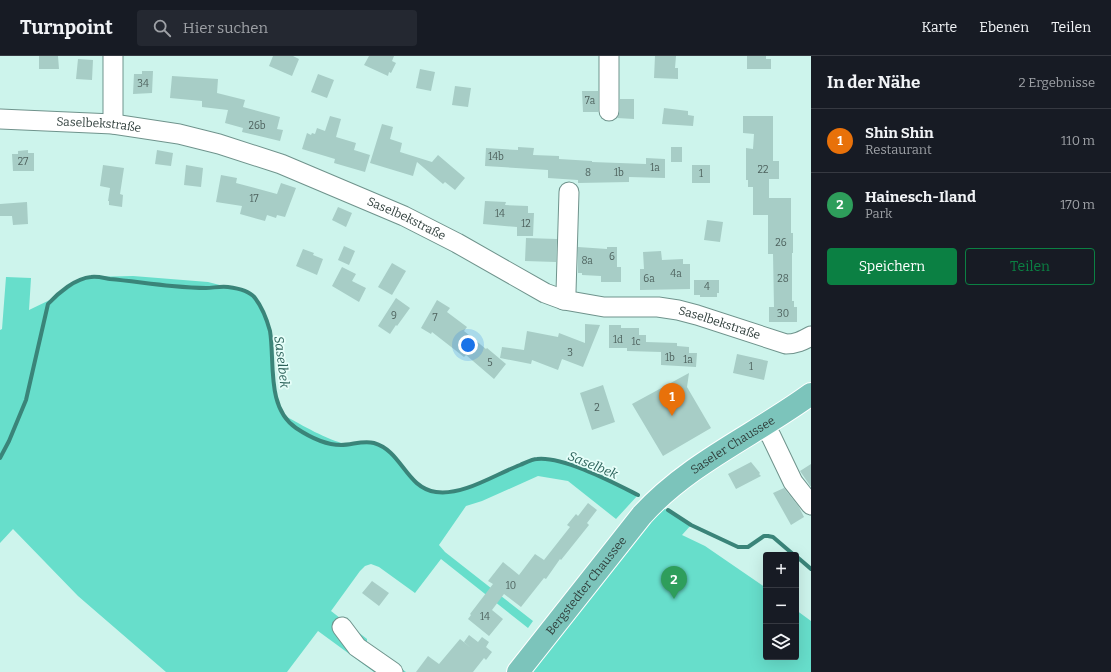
<!DOCTYPE html>
<html lang="de">
<head>
<meta charset="utf-8">
<style>
  :root { --surface:#171b24; --page:#242831; --text:#f1f3f6; --muted:#9ea1a6; --line:#363941; --accent:#0b8043 }
  body { margin:0; font-family:Bitter,serif; background:var(--page); color:var(--text) }
  .controls { position:absolute; right:12px; bottom:12px; display:grid; overflow:hidden; border-radius:4px; box-shadow:0 4px 16px #0002 }
  .controls button { width:36px; height:36px; display:grid; place-items:center; padding:0; border:0; border-bottom:1px solid var(--line); background:var(--surface); color:var(--text); font:20px sans-serif }
  .you { position:absolute; left:468px; top:289px; width:14px; height:14px; margin:-10px; border:3px solid #fff; border-radius:50%; background:#1a73e8; box-shadow:0 0 0 6px #1a73e833 }
  .badge { display:grid; place-items:center; width:26px; height:26px; border-radius:50%; background:var(--accent); color:#fff; font-size:13px; font-weight:700 }
  .pin { position:absolute; translate:-50% -33px; filter:drop-shadow(0 1px 2px #0008) }
  .pin::after { content:''; position:absolute; top:21px; width:14px; height:12px; background:inherit; clip-path:polygon(0 0,100% 0,50% 100%) }
  .list { margin:0; padding:0; list-style:none }
  h2 { display:flex; justify-content:space-between; align-items:center; height:52px; margin:0; padding:0 16px; font-size:17px }
  h2 small { font-size:13px; font-weight:400; color:var(--muted) }
  .list li { display:grid; grid-template-columns:26px 1fr auto; gap:12px; align-items:center; box-sizing:border-box; height:64px; padding:0 16px; border-top:1px solid var(--line) }
  .list b { display:block; font-size:15px; white-space:nowrap }
  .list p { margin:0; font-size:13px; white-space:nowrap; color:var(--muted) }
  .list em { font-size:13px; font-style:normal; color:var(--muted) }
  .actions { display:flex; gap:8px; padding:12px 16px }
  .actions a { flex:1; padding:9px 0; border:1px solid var(--accent); border-radius:4px; text-align:center; font-size:14px; color:var(--accent) }
  .actions .main { background:var(--accent); color:#fff }
  .icon { flex:none; width:22px; height:22px; fill:none; stroke:currentColor; stroke-width:2; stroke-linecap:round; stroke-linejoin:round }
  .map { position:relative; flex:none; width:811px; height:616px; overflow:hidden }
  header { display:flex; align-items:center; gap:24px; box-sizing:border-box; height:56px; padding:0 20px; background:var(--surface); border-bottom:1px solid var(--line) }
  header strong { font-size:19px }
  nav { display:flex; gap:22px; margin-inline-start:auto; font-size:14px }
  .search { width:280px; height:36px; background:var(--page); display:flex; align-items:center; gap:10px; box-sizing:border-box; padding:0 14px; border-radius:4px; color:var(--muted); font-size:15px }
  main { display:flex }
  aside { flex:1; background:var(--surface) }
  .map>svg:first-child { display:block }
</style>
</head>
<body>
<header>
<strong>Turnpoint</strong>
<div class="search"><svg class="icon" aria-label="search" viewBox="0 0 24 24"><circle cx="10" cy="10" r="6"/><path d="M15 15l6 6"/></svg>Hier suchen</div>
<nav><a>Karte</a><a>Ebenen</a><a>Teilen</a></nav>
</header>
<main>
<div class="map">
<svg width="811" height="616" viewBox="0 0 811 616">
  <rect width="100%" height="100%" fill="#cdf4ec"/>
  <path fill="#67decb" d="M133 220 208 226 243 235 252 238 259 249 267 264 270 276 275 338 281 353 285 360C302 369 327 384 346 388 349 388 352 388 355 387 366 386 374 386 384 392 404 405 411 434 439 436 466 438 494 419 519 409 525 407 532 402 539 402 571 402 609 425 638 439L616 463 568 425 538 420 482 445 466 450 439 489 445 496 533 565 528 572 441 503 415 537 379 511 371 508 365 510 360 515 331 555 367 583V587L406 616H374L318 575 287 616H166L78 540 13 473 0 487V274L2 273 6 221 31 222 29 254 56 241 80 224 90 221Z
    M660 450 674 458 691 469 682 479 705 490 766 532V601H796V554L811 565V616H520Z"/>
  <g fill="none" stroke-linecap="round" stroke-linejoin="round">
    <path stroke="#3a8479" stroke-width="4" d="M0 402 9 385 26 344 48 248C58 237 76 222 91 221 97 220 104 222 110 223 131 225 151 228 172 230 183 231 195 232 206 232 213 232 220 230 228 231 236 232 249 234 255 242 262 251 267 264 270 275 275 305 266 352 296 372 308 380 326 389 341 389 352 389 363 384 374 387 402 395 406 432 436 436 463 440 496 418 520 409 525 407 532 403 537 403 563 400 614 427 638 439
      M668 454 691 469 738 491H748L764 480H768L773 481 794 499
      M796 500 811 513"/>
  </g>
  <path fill="#a7cdc6" d="M39 0H58L59 13H39Z
    M273 0H293L299 3 292 20 269 10Z
    M369 0H394L392 5 396 7 391 17 389 16 388 20 364 9Z
    M655 0H676L675 12H678V23L654 22Z
    M747 0H766V3H771V13H747Z
    M78 3 93 4 92 24 76 23Z
    M420 13 435 16 431 35 416 32Z
    M142 15H153L152 37 133 38 134 18H142Z
    M318 18 334 24 327 42 311 36Z
    M172 20 218 23 217 37 245 44 243 51 280 61 277 73 283 74 280 85 242 76 243 72 225 67 228 54 202 51V45L170 42Z
    M455 30 471 32 468 51 452 49Z
    M582 35H598V56H583Z
    M620 43H634V63L617 62 620 55Z
    M664 52 688 55V59L694 60 693 70 662 68Z
    M330 60 341 63 336 81 356 87 354 94 370 99 365 116 334 107 335 103 302 93 307 77 311 79 312 77 315 78 317 72 325 75Z
    M743 60H773V105H779V123H769V142H791V177H793V197H792V245H794V251H797V266H769V251H774L773 198H768V159H753V131H748V124H746V92L753 93 754 78 743 77Z
    M382 68 393 71 390 83 402 87 400 96 432 106 438 99 465 122 455 134 445 126 443 128 417 106 413 120 370 107Z
    M518 91 534 92 533 99 559 100V103L592 105V106L646 108V102L665 103V122L629 121V126L578 127V124L548 122V114L485 110 486 92 518 94Z
    M671 91H682V106H671Z
    M28 94V97H34V115H13L12 98H18V95Z
    M157 94 173 97 171 110 155 108Z
    M103 109 124 112 120 138 123 139 122 151 109 149V145H108L110 132 100 130Z
    M186 109 203 112 201 131 184 129Z
    M692 109H710V127H692Z
    M221 119 237 122 236 127 277 138 281 127 296 132 285 161 277 159 276 162 267 159 265 165 240 158 242 150 216 146Z
    M485 145 506 146 505 149 528 150V157H534L533 180H517V171L483 168Z
    M27 146 28 168 13 169 12 160H0V148Z
    M338 151 352 157 346 171 332 164Z
    M707 164 723 166 720 186 704 184Z
    M526 182 557 183 556 206 525 205Z
    M344 190 355 195 349 209 338 204Z
    M578 191 607 193V191H617V211H621V226H601V220L582 219V217H578Z
    M303 193 314 197 313 199 323 203 317 219 296 210Z
    M661 195 662 204 683 203V208H690V233L640 234V213H644L643 196Z
    M392 207 406 215 392 239 378 231Z
    M342 211 356 218 352 225 366 232 359 246 332 230Z
    M694 224H719V237H717V241H700V239H694Z
    M396 242 410 252 397 270 396 269 390 278 378 270Z
    M437 244 450 252 447 256 467 271 464 275 486 293 487 292 506 308 494 323 466 299 464 301 432 276 431 278 421 272Z
    M585 268 600 269 583 311 562 303 558 314 532 304 531 308 500 302 502 291 524 294 527 275 558 281 559 277 585 287Z
    M609 269H621V272H639V279H646V286L677 287V290L689 291V297H697L696 311 661 309V296L627 295V292H609Z
    M737 298 768 305 764 324 733 317Z
    M689 317 687 331 711 372 663 400 632 348Z
    M603 329 615 366 592 374 580 337Z
    M751 406 760 417 759 418 761 420 736 433 728 418Z
    M811 408V431L800 415Z
    M784 432 799 451 804 461 791 469 773 437Z
    M588 447 597 454 587 467 589 469 561 504 560 503 546 523 544 522 521 551 504 538 492 554 503 563 489 580 468 563 471 559 470 558 493 528 488 525 503 506 519 519 535 498 544 504 570 471 567 469 576 458 578 460Z
    M372 525 389 537 379 550 362 537Z
    M469 579 478 586 482 581 489 586 486 591 492 596 486 604 484 602 473 616H416L428 600 439 608 460 583 471 592 464 586Z"/>
  <g fill="none" stroke-linecap="round" stroke-linejoin="round">
    <g stroke="#6f938c" stroke-width="21">
      <g id="minor">
        <path d="M113 0V68"/>
        <path d="M609 0V55"/>
        <path id="s1" d="M0 63 113 68 179 78 219 88 281 108 404 160 457 187 545 237 564 244 604 251H658L678 254 697 259 786 288C796 288 802 285 811 280"/>
        <path d="M564 244 566 236 569 136"/>
        <path d="M762 370 771 380 793 426 811 449"/>
        <path d="M342 571 357 591 393 616"/>
      </g>
    </g>
    <g stroke="#fff" stroke-width="24">
      <g id="major">
        <path id="s2" d="M518 616 642 459C689 407 755 379 811 338"/>
      </g>
    </g>
    <use href="#minor" stroke="#fff" stroke-width="19"/>
    <use href="#major" stroke="#7cc4bb" stroke-width="22"/>
  </g>
  <g text-anchor="middle" dominant-baseline="central" stroke-width="3.5" stroke-linejoin="round" paint-order="stroke">
    <g font-size="10" fill="#4e625e">
      <text x="143" y="28">34</text>
      <text x="590" y="45">7a</text>
      <text x="257" y="70">26b</text>
      <text x="496" y="101">14b</text>
      <text x="23" y="106">27</text>
      <text x="655" y="112">1a</text>
      <text x="763" y="114">22</text>
      <text x="588" y="117">8</text>
      <text x="619" y="117">1b</text>
      <text x="701" y="118">1</text>
      <text x="254" y="143">17</text>
      <text x="500" y="158">14</text>
      <text x="526" y="168">12</text>
      <text x="781" y="187">26</text>
      <text x="612" y="201">6</text>
      <text x="587" y="205">8a</text>
      <text x="676" y="218">4a</text>
      <text x="649" y="223">6a</text>
      <text x="783" y="223">28</text>
      <text x="707" y="231">4</text>
      <text x="783" y="258">30</text>
      <text x="394" y="260">9</text>
      <text x="435" y="262">7</text>
      <text x="618" y="284">1d</text>
      <text x="636" y="286">1c</text>
      <text x="570" y="297">3</text>
      <text x="670" y="302">1b</text>
      <text x="688" y="304">1a</text>
      <text x="490" y="307">5</text>
      <text x="751" y="311">1</text>
      <text x="597" y="352">2</text>
      <text x="511" y="530">10</text>
      <text x="485" y="561">14</text>
    </g>
    <g font-size="12" fill="#303f3c" stroke="#e6fef9">
      <text stroke="none"><textPath href="#s1" startOffset="99">Saselbekstraße</textPath></text>
      <text stroke="none"><textPath href="#s1" startOffset="423">Saselbekstraße</textPath></text>
      <text stroke="none"><textPath href="#s1" startOffset="759">Saselbekstraße</textPath></text>
      <text stroke="none"><textPath href="#s2" startOffset="315">Saseler Chaussee</textPath></text>
      <text stroke="none"><textPath href="#s2" startOffset="110">Bergstedter Chaussee</textPath></text>
    </g>
    <g font-size="13" font-style="italic" fill="#2c625a" stroke="#e6fef9">
      <text transform="translate(282 306) rotate(83)">Saselbek</text>
      <text transform="translate(593 409) rotate(22)">Saselbek</text>
    </g>
  </g>
</svg>
<div class="controls">
<button>+</button>
<button>−</button>
<button><svg class="icon" aria-label="layers" viewBox="0 0 24 24"><path d="M12 4l9 5-9 5-9-5zM3 14l9 5 9-5"/></svg></button>
</div>
<div class="you"></div>
<div class="pin badge" style="left:672px;top:360px;background:#e8710a">1</div>
<div class="pin badge" style="left:674px;top:543px;background:#2e9e5b">2</div>
</div>
<aside>
<h2>In der Nähe<small>2 Ergebnisse</small></h2>
<ul class="list">
<li><span class="badge" style="background:#e8710a">1</span><div><b>Shin Shin</b><p>Restaurant</p></div><em>110 m</em></li>
<li><span class="badge" style="background:#2e9e5b">2</span><div><b>Hainesch-Iland</b><p>Park</p></div><em>170 m</em></li>
</ul>
<div class="actions"><a class="main">Speichern</a><a>Teilen</a></div>
</aside>
</main>
</body>
</html>
